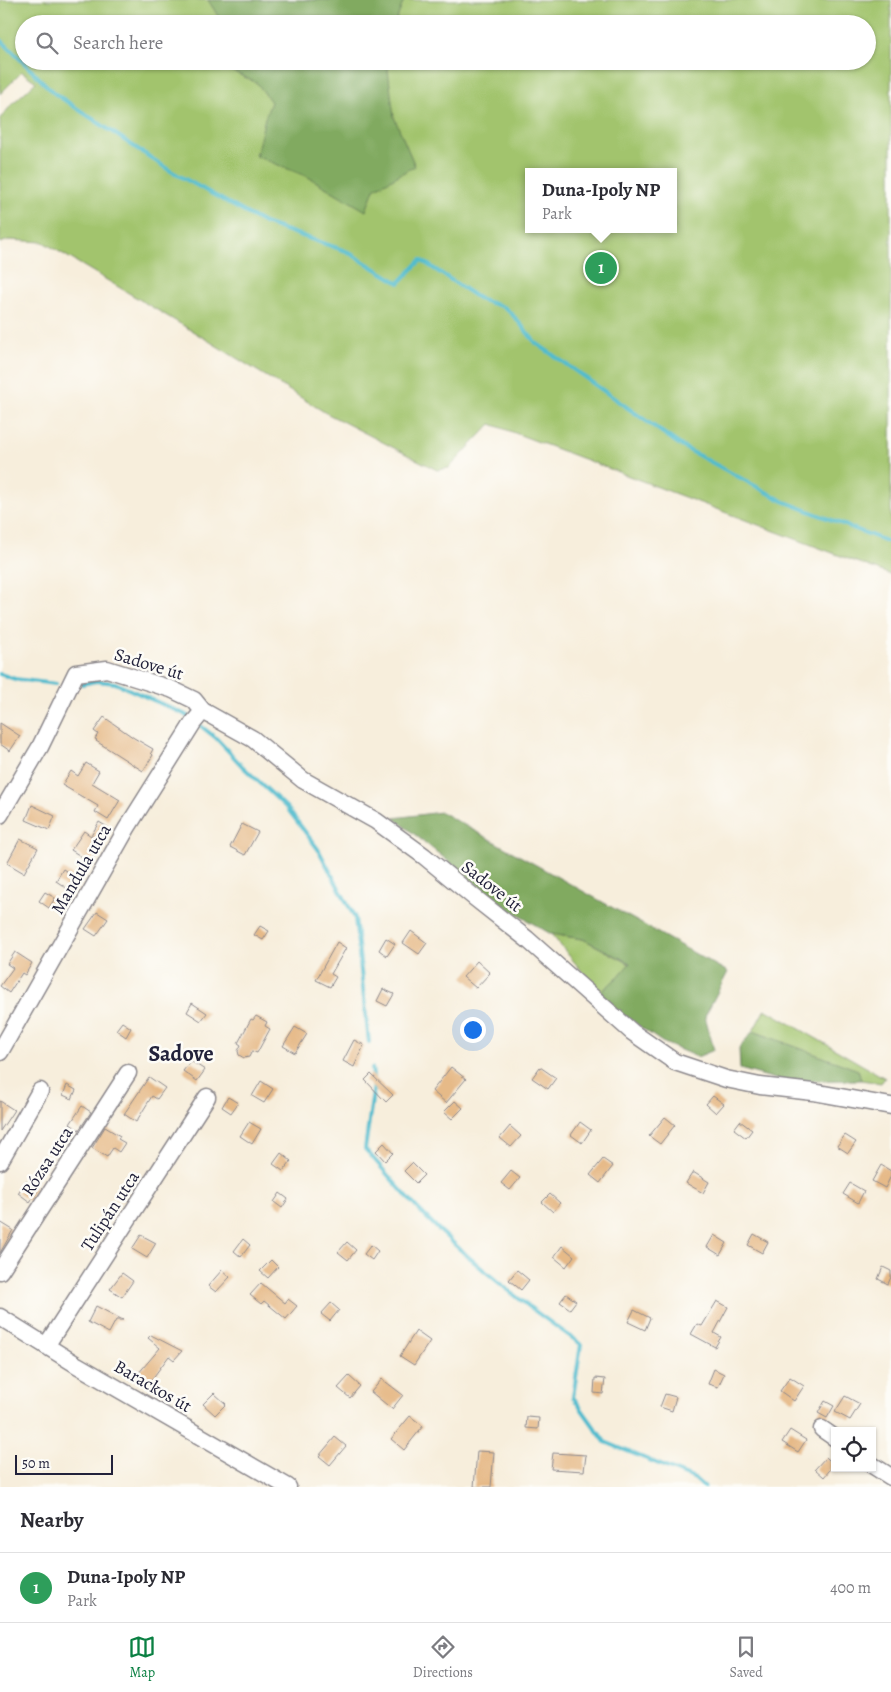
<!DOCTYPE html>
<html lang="en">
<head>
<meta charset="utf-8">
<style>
  :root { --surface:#fff; --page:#f7f7f7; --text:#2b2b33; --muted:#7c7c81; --line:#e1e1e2; --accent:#0b8043 }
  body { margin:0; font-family:Alegreya,serif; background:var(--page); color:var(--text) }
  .controls { position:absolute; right:15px; bottom:15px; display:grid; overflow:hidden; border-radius:0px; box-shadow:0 1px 4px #0004 }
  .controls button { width:45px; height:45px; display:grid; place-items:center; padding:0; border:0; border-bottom:1px solid var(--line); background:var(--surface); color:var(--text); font:25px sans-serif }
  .scale { position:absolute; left:15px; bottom:12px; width:98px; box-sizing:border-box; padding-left:5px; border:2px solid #22223b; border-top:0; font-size:14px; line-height:18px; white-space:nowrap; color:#22223b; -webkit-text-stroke:4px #fdfcf7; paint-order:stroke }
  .you { position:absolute; left:472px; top:1029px; width:18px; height:18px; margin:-12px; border:4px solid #fff; border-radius:50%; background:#1a73e8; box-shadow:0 0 0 8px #1a73e833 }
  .badge { display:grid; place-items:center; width:32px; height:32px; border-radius:50%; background:var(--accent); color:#fff; font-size:16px; font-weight:700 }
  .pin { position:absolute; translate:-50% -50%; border:2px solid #fff; box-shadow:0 1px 5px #0006 }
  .popup { position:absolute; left:525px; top:168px; width:152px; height:65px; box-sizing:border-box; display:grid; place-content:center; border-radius:0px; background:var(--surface); filter:drop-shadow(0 1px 4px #0005); font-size:16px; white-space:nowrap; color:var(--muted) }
  .popup b { font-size:19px; color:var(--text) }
  .popup::after { content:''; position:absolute; left:50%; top:100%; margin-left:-10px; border:10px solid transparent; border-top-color:var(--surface) }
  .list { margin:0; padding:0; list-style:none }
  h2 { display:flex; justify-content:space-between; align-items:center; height:65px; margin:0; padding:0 20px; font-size:21px }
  h2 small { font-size:16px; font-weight:400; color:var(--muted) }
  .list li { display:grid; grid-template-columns:32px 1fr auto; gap:15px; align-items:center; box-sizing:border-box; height:70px; padding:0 20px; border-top:1px solid var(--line) }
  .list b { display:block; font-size:19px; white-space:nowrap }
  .list p { margin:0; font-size:16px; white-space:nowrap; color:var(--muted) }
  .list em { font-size:16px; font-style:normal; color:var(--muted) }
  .icon { flex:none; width:28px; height:28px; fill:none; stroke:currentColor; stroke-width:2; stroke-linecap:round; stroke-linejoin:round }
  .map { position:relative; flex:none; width:891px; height:1487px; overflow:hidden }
  .search { position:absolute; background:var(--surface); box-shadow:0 1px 4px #0004; left:15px; right:15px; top:15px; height:55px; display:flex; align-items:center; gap:12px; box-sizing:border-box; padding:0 18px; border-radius:28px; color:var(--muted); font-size:19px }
  .sheet { height:135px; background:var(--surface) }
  nav { display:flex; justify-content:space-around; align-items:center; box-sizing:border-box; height:70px; border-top:1px solid var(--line); background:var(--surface); font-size:14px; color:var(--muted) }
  nav a { display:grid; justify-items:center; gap:2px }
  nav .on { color:var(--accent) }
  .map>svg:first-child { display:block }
</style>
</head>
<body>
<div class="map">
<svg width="891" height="1487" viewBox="0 0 891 1487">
  <rect width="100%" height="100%" fill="#fdfcf7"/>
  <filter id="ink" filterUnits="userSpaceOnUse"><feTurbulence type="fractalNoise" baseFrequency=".02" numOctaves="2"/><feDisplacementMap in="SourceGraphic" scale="10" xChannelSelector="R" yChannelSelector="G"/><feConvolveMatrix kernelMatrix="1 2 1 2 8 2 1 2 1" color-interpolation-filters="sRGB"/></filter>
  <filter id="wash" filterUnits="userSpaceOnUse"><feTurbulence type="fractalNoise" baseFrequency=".0096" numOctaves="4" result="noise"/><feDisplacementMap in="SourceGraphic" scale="20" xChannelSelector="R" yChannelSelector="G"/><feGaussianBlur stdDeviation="1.12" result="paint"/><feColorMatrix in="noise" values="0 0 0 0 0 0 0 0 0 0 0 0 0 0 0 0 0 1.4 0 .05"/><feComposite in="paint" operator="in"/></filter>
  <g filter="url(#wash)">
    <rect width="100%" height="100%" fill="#f7eedc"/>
    <path fill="#a2c46d" stroke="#627354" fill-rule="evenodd" d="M0 0H891V575L491 424 449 468 437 470 326 413 194 332 43 242 9 240 0 243V119L12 104 36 82 22 72 0 94ZM24 24H867V61H24ZM528 172H674V229H528Z
      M551 934 583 939 630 964 619 976 600 993Z
      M765 1009 885 1078 881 1083 861 1080 857 1070 753 1031Z"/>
    <path fill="#81aa60" stroke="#52664e" d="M208 0H404L395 24H223Z
      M230 61H389L388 70 394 117 415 166 374 189 366 211 308 177 256 156 265 118 271 102 257 83 229 70Z
      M441 812 728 972 705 1016 714 1050 697 1057 662 1042 616 1010 600 993 619 976 630 963 583 939 551 934 508 909 394 818Z
      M753 1031 858 1070 861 1080 782 1081 740 1069 739 1048Z"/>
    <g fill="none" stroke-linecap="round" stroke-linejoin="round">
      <path stroke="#51bcce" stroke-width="4" d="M0 39 54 93 169 170 264 223 346 251 399 283 421 260 481 300 501 306
        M504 307C517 317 525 331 536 343L683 447 783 501 891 543
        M0 674 15 679 56 684
        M82 684 96 681 115 683 184 714 191 719
        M197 723 216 738 242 766 287 808 318 849 355 918 369 1042
        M372 1068 374 1085 365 1149C383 1169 401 1191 420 1211 469 1261 524 1305 581 1344L573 1397 605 1442 695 1479 704 1487"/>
    </g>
    <g id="blocks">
      <path fill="#e6ba88" d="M104 717 134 738 153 749 151 753 153 755 143 771 96 741 97 740 95 739 98 734 94 731Z
        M0 723 20 736 10 751 0 744Z
        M86 763 99 771 92 783 120 800 108 820 95 812 98 806 62 785 71 771 78 776Z
        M32 805 55 816 49 830 26 820Z
        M99 822 109 828 97 847 100 848 90 862 71 850 84 831 91 836Z
        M242 824 258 832 245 855 230 847Z
        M20 839 38 848 24 873 7 863Z
        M63 869 75 877 68 889 56 881Z
        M45 892 55 898 49 908 39 901Z
        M97 912 108 919 96 936 85 929Z
        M260 926 269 931 263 940 254 935Z
        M411 931 427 943 419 954 403 943Z
        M386 938 395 944 387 956 379 950Z
        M337 942 346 948 331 974 336 977 330 987 316 980Z
        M15 952 32 963 25 975 22 973 9 993 0 986 13 968 7 964Z
        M477 961 490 973 476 988 463 977Z
        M383 989 394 994 387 1006 377 1001Z
        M192 1003 207 1013 201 1021 187 1012Z
        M256 1016 267 1022 265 1026 270 1029 257 1053 252 1051 249 1057 244 1058 239 1055 238 1051 241 1045 238 1043 251 1019 253 1020Z
        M122 1022 131 1028 126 1037 116 1030Z
        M295 1027 307 1034 295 1053 283 1046Z
        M354 1040 364 1045 354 1067 343 1061Z
        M191 1061 205 1070 197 1081 183 1071Z
        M451 1067 466 1079 446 1103 432 1091Z
        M540 1067 556 1078 548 1089 532 1078Z
        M371 1074 393 1095 386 1102 365 1080Z
        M149 1077 165 1088 157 1099 152 1096 136 1122 124 1114Z
        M261 1081 273 1089 264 1103 252 1096Z
        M67 1085 76 1090 72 1099 63 1095Z
        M713 1096 724 1104 716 1113 706 1104Z
        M228 1097 238 1103 231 1113 222 1107Z
        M0 1101 14 1110 0 1131Z
        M455 1101 463 1108 452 1119 444 1112Z
        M82 1106 91 1112 79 1130 70 1124Z
        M665 1117 675 1125 660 1144 649 1136Z
        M740 1121 752 1130 746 1138 734 1129Z
        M249 1122 261 1129 252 1144 240 1136Z
        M580 1122 591 1130 582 1143 571 1135Z
        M510 1126 521 1136 511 1147 500 1138Z
        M105 1127 120 1136 118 1139 125 1143 119 1152 113 1148 107 1157 92 1148Z
        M845 1135 856 1142 848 1153 837 1146Z
        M384 1143 393 1153 385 1161 376 1151Z
        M281 1153 291 1161 283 1171 273 1164Z
        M603 1159 613 1166 600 1183 590 1175Z
        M412 1163 424 1175 416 1183 404 1171Z
        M881 1165 891 1171V1176L885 1188 872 1181Z
        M511 1171 520 1178 510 1190 501 1183Z
        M693 1172 709 1182 703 1193 686 1183Z
        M26 1181 38 1190 30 1202 18 1193Z
        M850 1183 864 1191 858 1203 843 1194Z
        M280 1193 288 1199 282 1208 274 1202Z
        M550 1194 560 1203 553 1212 542 1202Z
        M0 1222 13 1230 0 1253Z
        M754 1234 768 1242 762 1253 748 1245Z
        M141 1235 156 1243 147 1258 132 1249Z
        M714 1235 727 1243 720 1255 707 1247Z
        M243 1239 250 1245 241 1257 234 1251Z
        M347 1242 356 1250 348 1260 338 1252Z
        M371 1245 378 1251 372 1260 364 1254Z
        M562 1246 574 1256 566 1267 554 1257Z
        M271 1260 278 1267 268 1278 260 1271Z
        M883 1267 891 1271V1277L888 1284 878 1279Z
        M222 1270 230 1277 216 1292 208 1286Z
        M517 1270 529 1280 521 1290 509 1280Z
        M122 1273 133 1281 122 1297 110 1289Z
        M261 1283 285 1303 288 1299 297 1306 286 1319 264 1301 261 1304 250 1295Z
        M566 1294 576 1301 570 1309 560 1302Z
        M717 1301 728 1307 714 1333 721 1337 715 1347 691 1334 697 1324 702 1326Z
        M331 1303 339 1310 330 1321 321 1314Z
        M96 1306 117 1317 123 1320H116L109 1333 88 1322Z
        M634 1310 650 1318 645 1330 628 1322Z
        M416 1331 430 1341 414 1365 400 1356Z
        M151 1335 182 1351 174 1360 169 1356 149 1383 137 1375 160 1348 148 1338Z
        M714 1369 724 1374 718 1387 708 1384Z
        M349 1376 360 1386 350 1398 338 1388Z
        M790 1377 804 1386 794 1401 780 1391Z
        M595 1378 605 1379 603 1394 594 1393Z
        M382 1379 403 1395 392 1409 371 1392Z
        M214 1393 226 1404 215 1415 203 1404Z
        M665 1394 676 1397 672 1411 660 1407Z
        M845 1396 860 1404 850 1420 835 1412Z
        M825 1401 834 1406 827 1418 818 1413Z
        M410 1416 423 1426 404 1450 391 1439Z
        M527 1417 539 1418 538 1429 526 1428Z
        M790 1430 806 1440 798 1452 782 1442Z
        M335 1437 346 1446 330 1465 319 1456Z
        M477 1451 494 1452 491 1487H474Z
        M553 1453 586 1455 584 1471 551 1469Z
        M826 1457 834 1465 824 1477 815 1469Z"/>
    </g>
  </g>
  <g filter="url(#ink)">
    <use href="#blocks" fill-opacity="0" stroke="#8c888c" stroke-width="1"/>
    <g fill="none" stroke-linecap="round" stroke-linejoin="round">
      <g stroke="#8c888c" stroke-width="19">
        <path id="minor" d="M0 815 40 747 76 673 107 669 171 689 194 700 203 711 253 739 303 780 376 821 424 856 475 898 527 939 632 1032 675 1062 726 1079 760 1086 813 1092 891 1106
          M0 1052 127 828 193 723 203 711
          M0 1161 40 1091
          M0 1271 128 1073
          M0 1317 77 1365 288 1487
          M46 1346 207 1097
          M822 1429 835 1438
          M872 1465 891 1477"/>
      </g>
      <use href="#minor" stroke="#fff" stroke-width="16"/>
    </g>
  </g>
  <g text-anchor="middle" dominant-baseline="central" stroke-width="5" stroke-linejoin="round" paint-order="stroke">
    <g font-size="18" fill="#22223b" stroke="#fdfcf7">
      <text transform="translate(149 664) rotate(17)">Sadove út</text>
      <text transform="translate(81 869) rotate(-60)">Mandula utca</text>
      <text transform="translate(492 886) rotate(38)">Sadove út</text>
      <text transform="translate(47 1161) rotate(-57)">Rózsa utca</text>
      <text transform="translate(110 1211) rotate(-57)">Tulipán utca</text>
      <text transform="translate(153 1386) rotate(30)">Barackos út</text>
    </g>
    <g font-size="22" font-weight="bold" fill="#22223b" stroke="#fdfcf7">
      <text x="181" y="1054">Sadove</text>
    </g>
  </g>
</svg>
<div class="controls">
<button><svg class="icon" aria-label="locate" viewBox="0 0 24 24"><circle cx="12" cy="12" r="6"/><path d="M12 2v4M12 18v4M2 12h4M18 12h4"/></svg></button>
</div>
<div class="scale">50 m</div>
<div class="you"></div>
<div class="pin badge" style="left:601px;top:268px;background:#2e9e5b">1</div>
<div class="popup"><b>Duna-Ipoly NP</b>Park</div>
<div class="search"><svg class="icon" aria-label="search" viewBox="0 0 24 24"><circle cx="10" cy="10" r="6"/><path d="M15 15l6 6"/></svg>Search here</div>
</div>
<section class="sheet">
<h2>Nearby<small></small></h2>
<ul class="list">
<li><span class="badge" style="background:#2e9e5b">1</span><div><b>Duna-Ipoly NP</b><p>Park</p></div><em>400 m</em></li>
</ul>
</section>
<nav>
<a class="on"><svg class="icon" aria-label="map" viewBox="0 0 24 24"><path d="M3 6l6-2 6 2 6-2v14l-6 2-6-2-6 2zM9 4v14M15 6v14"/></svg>Map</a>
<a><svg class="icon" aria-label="directions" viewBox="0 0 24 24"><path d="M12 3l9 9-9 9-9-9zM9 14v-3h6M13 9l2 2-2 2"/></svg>Directions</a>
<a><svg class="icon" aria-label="saved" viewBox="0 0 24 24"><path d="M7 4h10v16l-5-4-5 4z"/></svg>Saved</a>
</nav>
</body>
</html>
